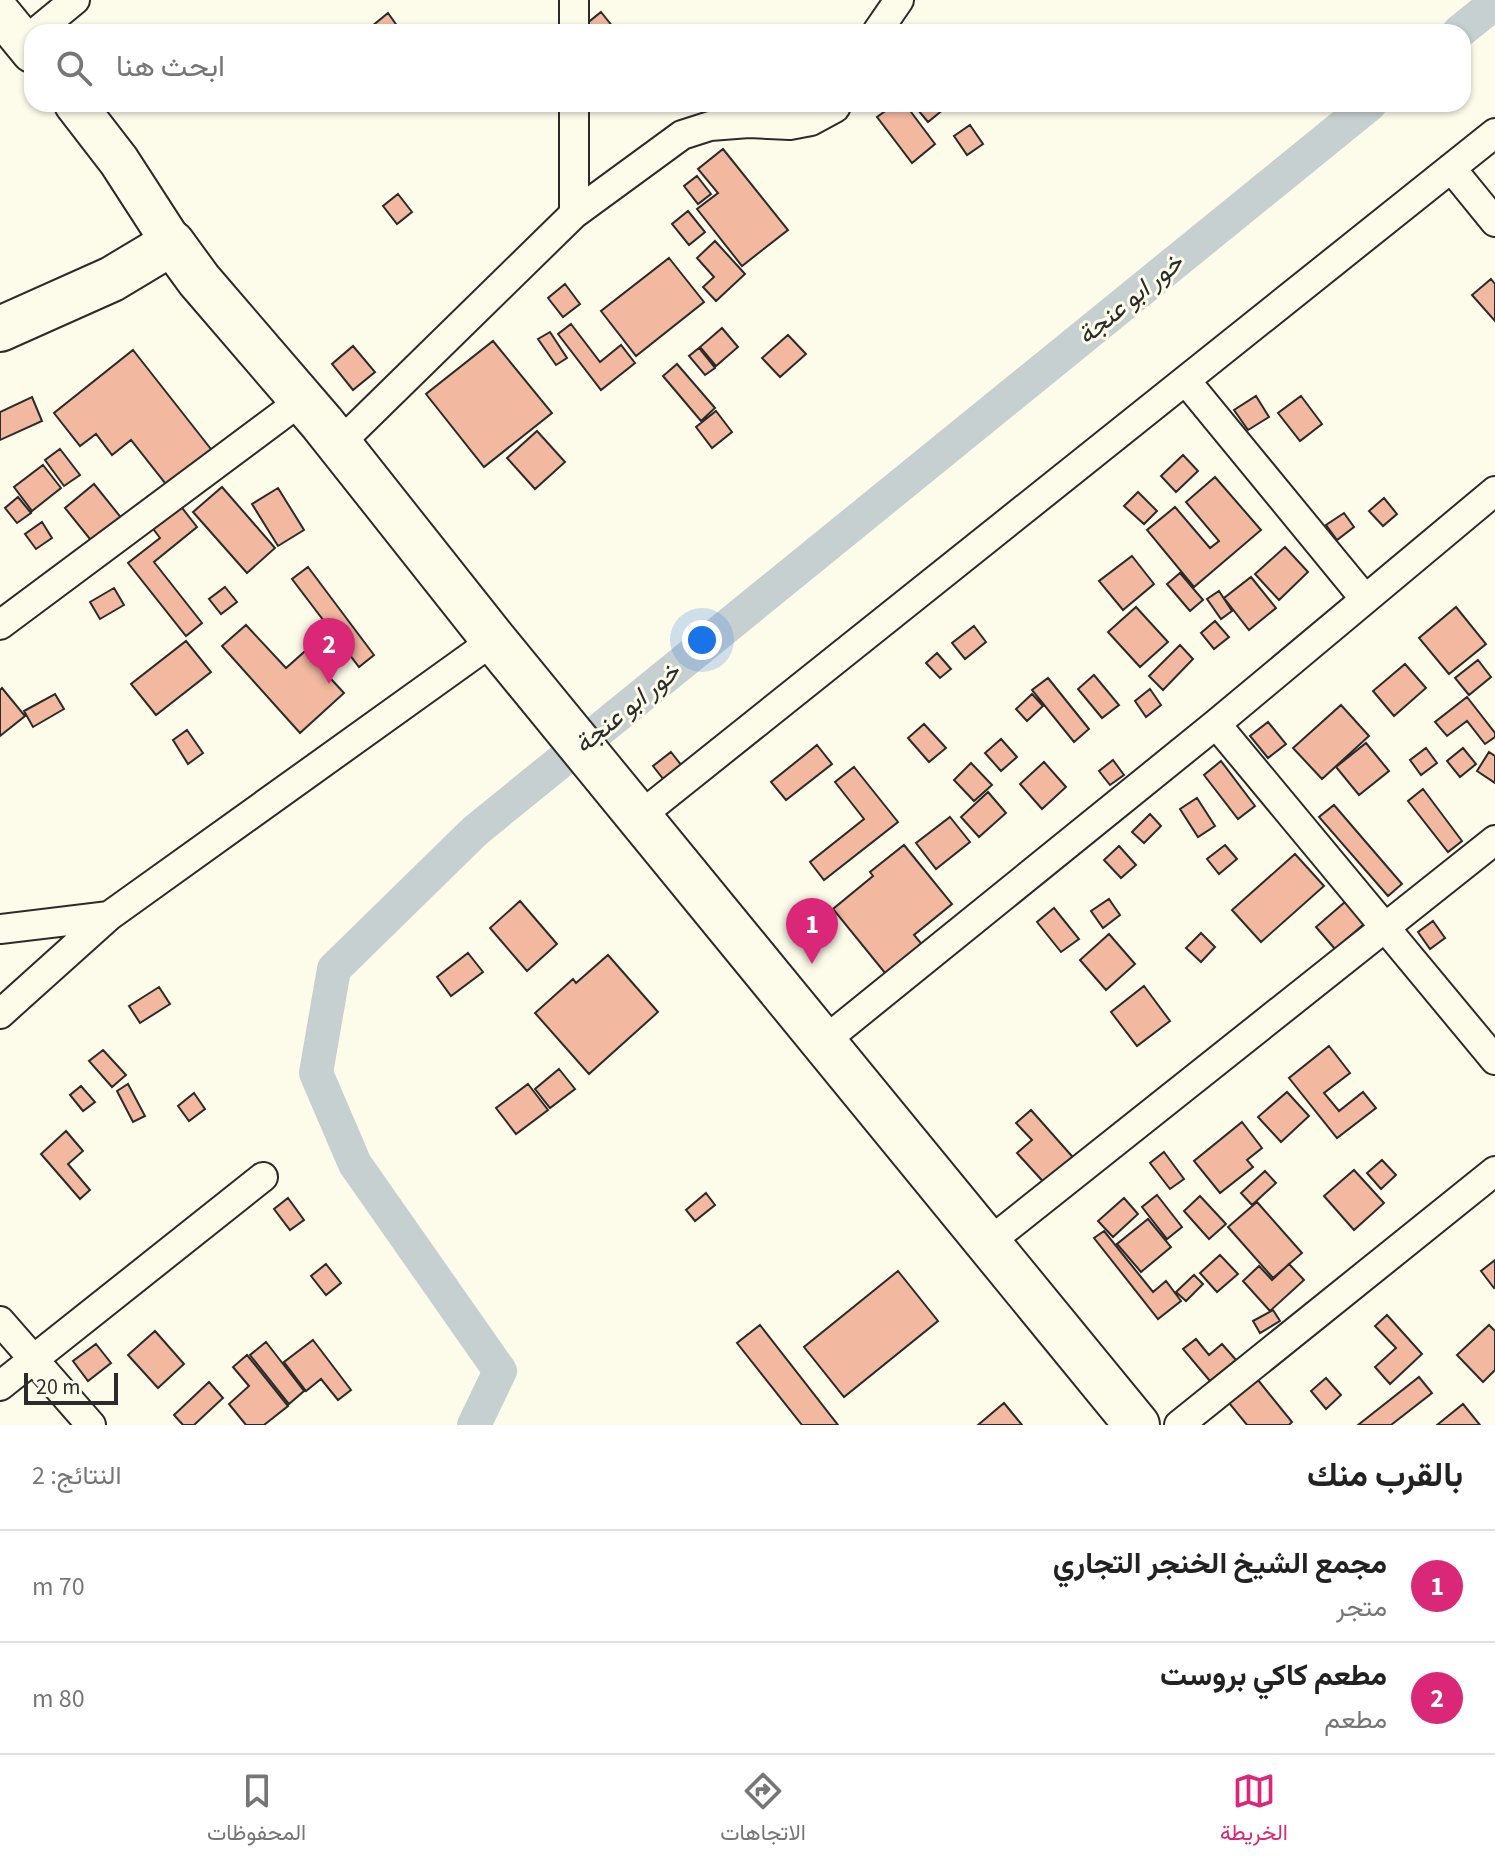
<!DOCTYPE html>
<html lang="ar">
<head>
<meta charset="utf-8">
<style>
  :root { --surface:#fff; --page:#f6f6f6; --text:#222; --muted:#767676; --line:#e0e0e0; --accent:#db2777 }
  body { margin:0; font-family:"Source Sans 3",Vazirmatn,sans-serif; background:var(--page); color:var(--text); direction:rtl }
  .scale { position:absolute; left:24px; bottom:20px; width:94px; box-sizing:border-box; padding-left:8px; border:4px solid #2b2b2b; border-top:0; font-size:22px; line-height:28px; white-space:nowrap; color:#2b2b2b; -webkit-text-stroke:6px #fdfbea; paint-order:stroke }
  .you { position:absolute; left:702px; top:640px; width:28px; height:28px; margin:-20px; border:6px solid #fff; border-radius:50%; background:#1a73e8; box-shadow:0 0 0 12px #1a73e833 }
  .badge { display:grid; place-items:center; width:52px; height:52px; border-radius:50%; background:var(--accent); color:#fff; font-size:26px; font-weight:700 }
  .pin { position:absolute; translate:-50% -66px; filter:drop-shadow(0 2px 4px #0008) }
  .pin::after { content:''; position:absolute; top:42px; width:28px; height:24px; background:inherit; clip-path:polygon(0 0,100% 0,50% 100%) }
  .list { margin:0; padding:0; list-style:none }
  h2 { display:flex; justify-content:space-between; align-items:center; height:104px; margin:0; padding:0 32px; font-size:34px }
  h2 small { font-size:26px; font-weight:400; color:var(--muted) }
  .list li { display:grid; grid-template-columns:52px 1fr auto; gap:24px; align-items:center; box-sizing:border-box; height:112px; padding:0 32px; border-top:2px solid var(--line) }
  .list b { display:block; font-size:30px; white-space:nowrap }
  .list p { margin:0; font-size:26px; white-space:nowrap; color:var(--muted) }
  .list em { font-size:26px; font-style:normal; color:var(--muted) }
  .icon { flex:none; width:44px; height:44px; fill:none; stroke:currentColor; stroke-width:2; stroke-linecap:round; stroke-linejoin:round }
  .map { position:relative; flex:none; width:1495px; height:1425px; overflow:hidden; direction:ltr }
  .search { position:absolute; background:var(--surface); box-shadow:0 2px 6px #0004; left:24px; right:24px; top:24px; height:88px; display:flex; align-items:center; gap:20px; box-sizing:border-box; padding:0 28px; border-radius:24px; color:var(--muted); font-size:30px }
  .sheet { height:328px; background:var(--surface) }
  nav { display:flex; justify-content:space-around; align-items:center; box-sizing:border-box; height:112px; border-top:2px solid var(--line); background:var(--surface); font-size:22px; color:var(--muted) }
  nav a { display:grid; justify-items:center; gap:4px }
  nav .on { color:var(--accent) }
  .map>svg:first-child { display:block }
</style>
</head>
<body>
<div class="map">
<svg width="1495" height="1425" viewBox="0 0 1495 1425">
  <rect width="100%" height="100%" fill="#fdfbea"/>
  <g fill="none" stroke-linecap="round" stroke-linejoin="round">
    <path stroke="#c7d0d0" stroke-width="34" d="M1459 32 1495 3
      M474 1425 500 1371 355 1164 316 1073 334 969 475 831 1370 104"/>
  </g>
  <path fill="#f2b8a0" stroke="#2b2b2b" stroke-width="2" d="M601 12 617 32H591L585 25Z
    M388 13 400 30 375 32 371 27Z
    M895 104H905L935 144 912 163 877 117Z
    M913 104H950L928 122Z
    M970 125 983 144 967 155 954 136Z
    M723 149 788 230 742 266 697 209 718 193 698 169Z
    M697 176 711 194 698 204 684 186Z
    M398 194 412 212 397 224 383 206Z
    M688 211 705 232 689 245 672 224Z
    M715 241 745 274 716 301 703 287 714 277 697 258Z
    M669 258 704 302 636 356 601 311Z
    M1491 279 1495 284V321L1472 295Z
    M565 284 580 304 563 317 548 298Z
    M571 324 600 362 621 345 635 363 601 390 558 334Z
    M722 328 738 347 716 366 700 347Z
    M550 332 567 358 556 365 538 339Z
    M788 335 806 354 780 377 762 358Z
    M493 341 552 413 484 467 426 394Z
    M353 346 375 372 353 390 332 364Z
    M699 348 715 368 705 375 689 356Z
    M133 350 218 458 173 493 131 440 112 455 96 434 80 446 54 413Z
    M677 364 715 408 701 421 663 376Z
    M1256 396 1269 417 1248 430 1234 410Z
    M1301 396 1322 424 1300 441 1278 413Z
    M32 397 42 421 0 440V412Z
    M716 411 732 432 712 448 696 427Z
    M537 431 565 462 535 489 507 458Z
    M60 449 80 475 64 486 45 460Z
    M1183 455 1198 471 1176 492 1161 476Z
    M43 465 61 488 32 511 14 487Z
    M1215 477 1261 530 1194 587 1147 530 1175 507 1210 548 1219 541 1186 502Z
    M94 484 123 520 94 544 65 508Z
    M222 487 275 548 247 573 193 512Z
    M278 488 304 530 278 546 252 504Z
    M1138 492 1157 511 1144 524 1124 506Z
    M18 497 31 513 17 523 5 508Z
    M1384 498 1397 514 1383 526 1369 511Z
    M179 504 197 527 154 562 202 623 186 636 128 563 160 538 151 526Z
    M1344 513 1354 527 1337 540 1326 525Z
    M42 522 52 538 36 549 25 534Z
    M1285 547 1308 572 1279 600 1255 574Z
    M1132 556 1154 584 1123 610 1099 581Z
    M308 567 374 655 359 667 292 579Z
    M1180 573 1203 600 1190 611 1167 584Z
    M1251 577 1276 608 1249 630 1224 598Z
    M225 587 237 602 221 614 209 599Z
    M114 588 124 605 100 619 90 602Z
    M1219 591 1232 611 1221 619 1207 599Z
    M1136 607 1168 642 1140 667 1108 632Z
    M1456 607 1486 644 1449 674 1419 638Z
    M1215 621 1229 637 1214 649 1201 633Z
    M246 625 286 668 321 637 334 653 319 666 344 693 300 733 222 646Z
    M974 626 986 642 965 659 952 643Z
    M186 641 211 672 156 715 131 684Z
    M1180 645 1193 659 1163 690 1149 676Z
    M937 653 951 669 940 678 926 663Z
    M1478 660 1491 677 1469 695 1455 678Z
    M1405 664 1426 688 1394 716 1373 691Z
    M1094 675 1119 705 1102 718 1078 689Z
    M1048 678 1089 729 1074 742 1032 690Z
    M2 688 25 716 0 736V690Z
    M1150 689 1161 705 1146 717 1135 701Z
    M55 694 64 709 33 727 24 711Z
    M1032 694 1043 706 1027 721 1016 709Z
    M1467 697 1495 733V737L1485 744 1467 721 1447 736 1435 722Z
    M1341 705 1369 736 1322 779 1293 748Z
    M1268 722 1286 744 1268 758 1250 736Z
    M924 724 946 748 929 762 908 738Z
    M187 730 203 753 188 764 173 740Z
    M1001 739 1017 757 1001 771 985 753Z
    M1366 743 1389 771 1359 795 1336 767Z
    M817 745 832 764 786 800 771 782Z
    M1426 748 1437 763 1421 775 1410 760Z
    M1463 748 1476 764 1460 777 1447 761Z
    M671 752 689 775 671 789 653 766Z
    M1489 752 1495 756V783L1477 771Z
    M1113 760 1124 775 1110 785 1099 771Z
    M1221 761 1255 806 1238 819 1204 775Z
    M1044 762 1066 787 1042 809 1020 784Z
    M971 763 992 785 974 801 954 780Z
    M854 767 898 822 824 880 810 862 864 819 835 782Z
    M1423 789 1462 841 1448 852 1408 801Z
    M988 792 1006 813 979 837 961 817Z
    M1197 798 1215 826 1198 837 1180 809Z
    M1334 805 1402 884 1388 896 1319 817Z
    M1150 814 1161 826 1144 843 1132 832Z
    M950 817 970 842 936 869 916 843Z
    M904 845 952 904 914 935 930 954 894 984 833 909 873 876 870 872Z
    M1225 845 1237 859 1219 874 1207 859Z
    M1119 846 1136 865 1121 878 1104 860Z
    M1295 854 1324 886 1261 942 1232 910Z
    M1109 899 1120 915 1103 928 1091 911Z
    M520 901 557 944 527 971 490 928Z
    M1345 902 1364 924 1335 949 1316 927Z
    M1054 908 1079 939 1061 952 1037 922Z
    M1433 921 1445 938 1430 949 1418 932Z
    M1201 933 1215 947 1201 962 1186 948Z
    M1109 934 1135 964 1106 990 1080 960Z
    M468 953 483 972 451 996 437 977Z
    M608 955 658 1012 589 1074 535 1013 573 979 576 983Z
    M1144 986 1170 1021 1137 1046 1111 1012Z
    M159 987 170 1004 140 1023 129 1006Z
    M1329 1046 1350 1073 1324 1093 1339 1111 1363 1092 1376 1108 1337 1138 1289 1078Z
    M103 1050 126 1075 112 1087 89 1061Z
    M559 1069 575 1089 550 1108 535 1089Z
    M128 1084 145 1116 133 1122 117 1091Z
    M528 1084 548 1110 516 1134 496 1108Z
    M81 1086 95 1102 83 1111 70 1095Z
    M1287 1092 1309 1116 1281 1142 1258 1117Z
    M194 1093 205 1109 189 1121 178 1106Z
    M1031 1110 1078 1163 1049 1188 1017 1153 1032 1140 1016 1123Z
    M1242 1122 1262 1148 1247 1160 1253 1167 1220 1193 1194 1161Z
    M66 1131 83 1151 68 1164 90 1190 80 1199 41 1154Z
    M1164 1152 1184 1179 1170 1189 1150 1163Z
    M1382 1160 1396 1175 1381 1189 1367 1173Z
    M1354 1170 1384 1203 1354 1230 1324 1196Z
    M1265 1171 1276 1183 1252 1205 1241 1193Z
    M706 1193 715 1205 695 1221 686 1210Z
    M1157 1195 1182 1227 1167 1239 1142 1207Z
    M1200 1196 1226 1224 1209 1239 1184 1211Z
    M288 1198 304 1220 290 1230 274 1209Z
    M1124 1198 1138 1214 1113 1237 1098 1221Z
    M1257 1202 1302 1253 1273 1278 1228 1227Z
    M1148 1219 1171 1247 1141 1272 1117 1244Z
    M1104 1231 1153 1292 1166 1281 1181 1301 1158 1319 1094 1238Z
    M1220 1255 1238 1274 1217 1292 1200 1273Z
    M1495 1260V1288H1494L1481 1271Z
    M326 1264 341 1283 326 1295 311 1276Z
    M1289 1264 1304 1280 1270 1311 1243 1281 1259 1266 1272 1280Z
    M898 1271 938 1321 844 1397 804 1347Z
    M1194 1275 1203 1284 1186 1301 1176 1292Z
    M1273 1310 1280 1321 1260 1333 1253 1321Z
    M1387 1315 1422 1354 1390 1384 1375 1367 1396 1348 1375 1326Z
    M760 1325 838 1425H802L737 1343Z
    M1489 1325 1495 1331V1370L1483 1382 1457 1355Z
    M155 1331 184 1364 158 1388 128 1355Z
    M1196 1339 1209 1355 1222 1344 1236 1360 1210 1381 1183 1349Z
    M313 1340 351 1390 338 1400 321 1379 306 1391 284 1362Z
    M266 1342 304 1391 289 1404 250 1355Z
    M96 1344 111 1363 88 1381 73 1361Z
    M247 1355 288 1406 264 1425H246L229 1404 249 1386 233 1367Z
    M1419 1377 1432 1393 1391 1425H1358Z
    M1326 1378 1341 1395 1326 1409 1311 1391Z
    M1258 1380 1292 1422 1289 1425H1247L1229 1403Z
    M209 1382 223 1398 194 1425H183L174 1415Z
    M1004 1403 1022 1425H978Z
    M1463 1404 1480 1425H1437Z"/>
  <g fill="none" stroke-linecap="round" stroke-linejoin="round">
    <g stroke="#2b2b2b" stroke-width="32">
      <path id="minor" d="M36 32 75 0
        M574 32V0
        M877 32 899 0
        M1451 168 1495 222
        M574 214V104
        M1186 381 1365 599
        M339 444 574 214 682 135 710 126 749 123 790 125 811 121 835 108 837 104
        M0 625 302 400
        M1216 724 1495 1060
        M640 816 1495 133
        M0 929 109 916
        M0 1014 109 916 494 640
        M823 1042 1216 724 1495 491
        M988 1243 1495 840
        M0 1321 91 1425
        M0 1386 263 1177
        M1179 1425 1495 1171"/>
    </g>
    <g stroke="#2b2b2b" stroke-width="44">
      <path id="secondary" d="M0 13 32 52
        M75 104 119 161 172 243"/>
    </g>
    <g stroke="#2b2b2b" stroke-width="48">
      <path id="trunk" d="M0 329 112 279 172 243 199 280 322 423 494 640 1137 1425"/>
    </g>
    <use href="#minor" stroke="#fdfbea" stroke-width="28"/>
    <use href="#secondary" stroke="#fdfbea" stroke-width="40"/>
    <use href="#trunk" stroke="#fdfbea" stroke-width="44"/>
  </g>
  <g text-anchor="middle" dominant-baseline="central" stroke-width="6" stroke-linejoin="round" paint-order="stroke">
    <g font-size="26" font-style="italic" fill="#2b2b2b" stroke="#fdfbea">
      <text transform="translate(1130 299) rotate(-39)">خور ابو عنجة</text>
      <text transform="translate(627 708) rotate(-39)">خور ابو عنجة</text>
    </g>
  </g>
</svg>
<div class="scale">20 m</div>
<div class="you"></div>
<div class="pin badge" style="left:812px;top:964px">1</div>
<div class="pin badge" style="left:329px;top:684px">2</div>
<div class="search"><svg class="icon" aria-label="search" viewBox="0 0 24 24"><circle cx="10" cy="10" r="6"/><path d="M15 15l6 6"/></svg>ابحث هنا</div>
</div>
<section class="sheet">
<h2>بالقرب منك<small>النتائج: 2</small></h2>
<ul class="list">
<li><span class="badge">1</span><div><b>مجمع الشيخ الخنجر التجاري</b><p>متجر</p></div><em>70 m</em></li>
<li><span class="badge">2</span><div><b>مطعم كاكي بروست</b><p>مطعم</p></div><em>80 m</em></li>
</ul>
</section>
<nav>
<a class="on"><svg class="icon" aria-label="map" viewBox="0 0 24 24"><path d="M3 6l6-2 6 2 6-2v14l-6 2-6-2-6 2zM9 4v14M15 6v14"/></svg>الخريطة</a>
<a><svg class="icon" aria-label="directions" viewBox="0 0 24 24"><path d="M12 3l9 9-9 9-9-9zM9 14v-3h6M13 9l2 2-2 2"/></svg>الاتجاهات</a>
<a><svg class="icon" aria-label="saved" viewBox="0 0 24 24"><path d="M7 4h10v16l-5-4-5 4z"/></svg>المحفوظات</a>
</nav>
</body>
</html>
